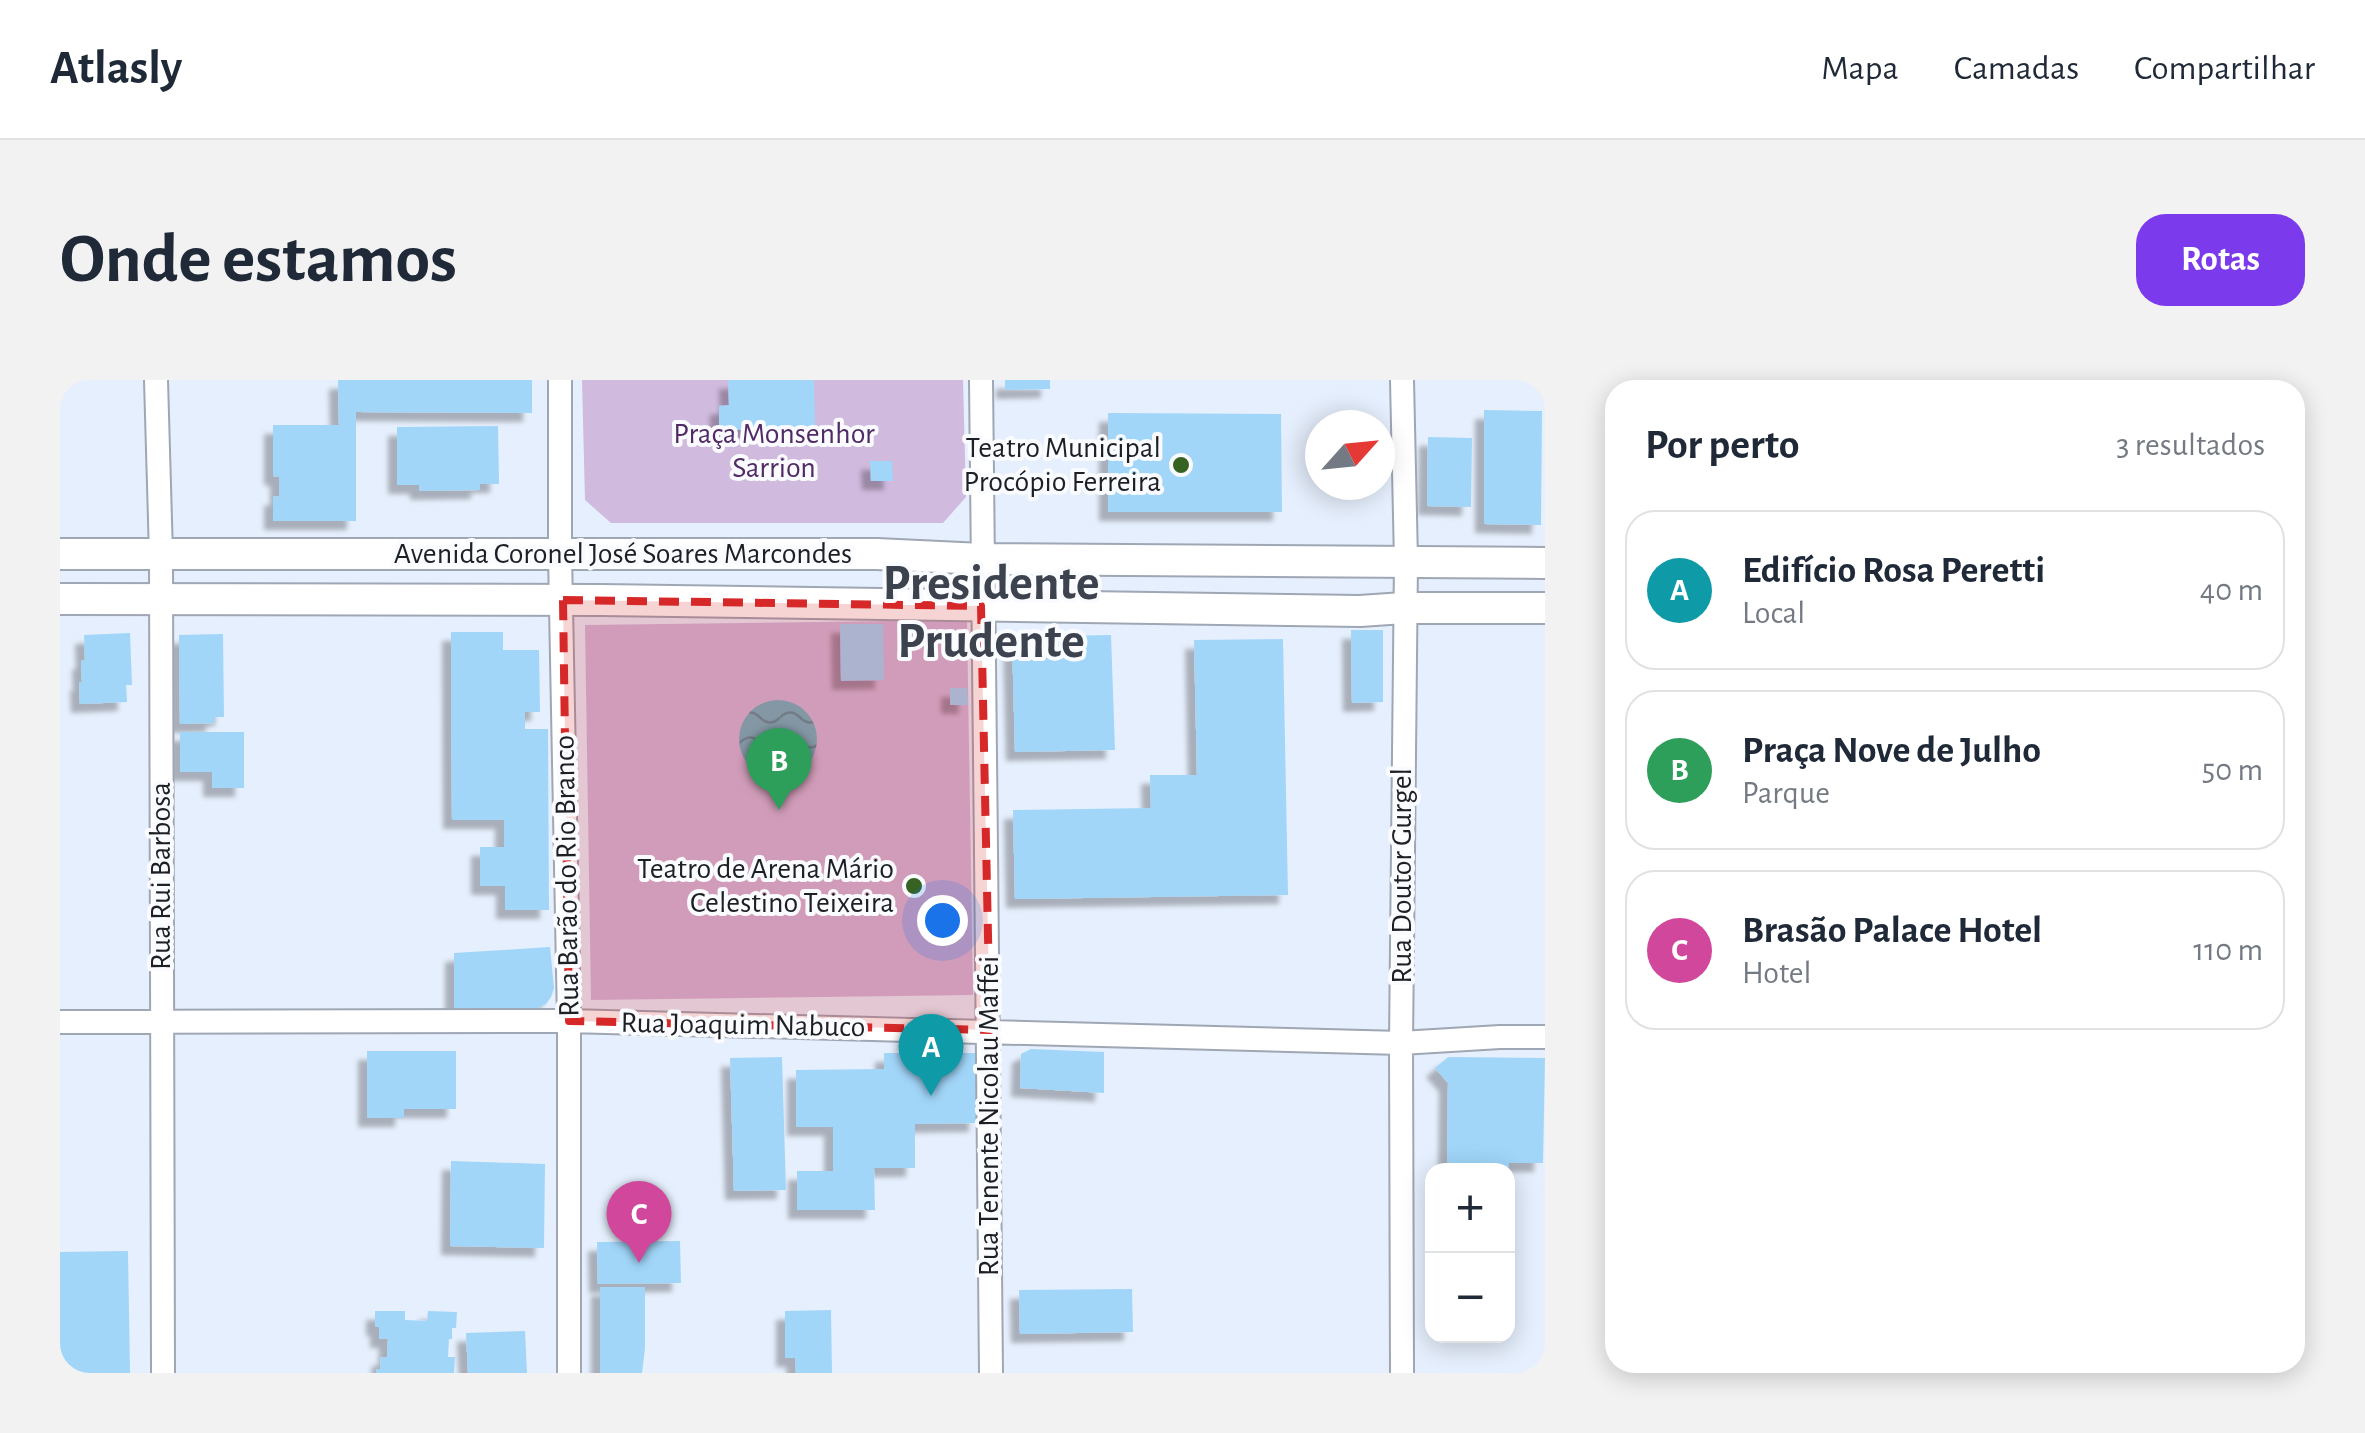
<!DOCTYPE html>
<html lang="pt">
<head>
<meta charset="utf-8">
<style>
  :root { --surface:#fff; --page:#f2f2f3; --text:#1f2937; --muted:#747a83; --line:#e0e1e3; --accent:#7c3aed }
  body { margin:0; font-family:"Alegreya Sans",sans-serif; background:var(--page); color:var(--text) }
  .controls { position:absolute; right:30px; bottom:30px; display:grid; overflow:hidden; border-radius:20px; box-shadow:0 5px 25px #0003 }
  .controls button { width:90px; height:90px; display:grid; place-items:center; padding:0; border:0; border-bottom:2px solid var(--line); background:var(--surface); color:var(--text); font:50px sans-serif }
  .compass { position:absolute; left:1245px; top:30px; width:90px; height:90px; border-radius:50%; background:var(--surface); box-shadow:0 5px 25px #0003; rotate:63deg }
  .you { position:absolute; left:882px; top:540px; width:35px; height:35px; margin:-25px; border:8px solid #fff; border-radius:50%; background:#1a73e8; box-shadow:0 0 0 15px #1a73e833 }
  .badge { display:grid; place-items:center; width:65px; height:65px; border-radius:50%; background:var(--accent); color:#fff; font-size:32px; font-weight:700 }
  .pin { position:absolute; translate:-50% -82px; filter:drop-shadow(0 2px 5px #0008) }
  .pin::after { content:''; position:absolute; top:52px; width:35px; height:30px; background:inherit; clip-path:polygon(0 0,100% 0,50% 100%) }
  .list { margin:0; padding:0; list-style:none }
  h2 { display:flex; justify-content:space-between; align-items:center; height:130px; margin:0; padding:0 40px; font-size:42px }
  h2 small { font-size:32px; font-weight:400; color:var(--muted) }
  .list li { display:grid; grid-template-columns:65px 1fr auto; gap:30px; align-items:center; box-sizing:border-box; height:160px; margin:0 20px 20px; padding:0 20px; border:2px solid var(--line); border-radius:30px }
  .list b { display:block; font-size:38px; white-space:nowrap }
  .list p { margin:0; font-size:32px; white-space:nowrap; color:var(--muted) }
  .list em { font-size:32px; font-style:normal; color:var(--muted) }
  .map { position:relative; flex:none; width:1485px; height:993px; overflow:hidden; border-radius:30px }
  header { display:flex; align-items:center; gap:60px; box-sizing:border-box; height:140px; padding:0 50px; background:var(--surface); border-bottom:2px solid var(--line) }
  header strong { font-size:48px }
  nav { display:flex; gap:55px; margin-inline-start:auto; font-size:35px }
  .intro { display:flex; align-items:center; justify-content:space-between; box-sizing:border-box; height:240px; padding:0 60px }
  h1 { margin:0; font-size:70px }
  .button { padding:25px 45px; border-radius:30px; background:var(--accent); color:#fff; font-size:35px; font-weight:700 }
  main { display:flex; gap:60px; padding:0 60px }
  aside { flex:1; background:var(--surface); border-radius:30px; box-shadow:0 5px 25px #0003 }
  .map>svg:first-child { display:block }
</style>
</head>
<body>
<header>
<strong>Atlasly</strong>
<nav><a>Mapa</a><a>Camadas</a><a>Compartilhar</a></nav>
</header>
<div class="intro"><h1>Onde estamos</h1><a class="button">Rotas</a></div>
<main>
<div class="map">
<svg width="1485" height="993" viewBox="0 0 1485 993">
  <defs>
    <pattern id="water-waves" width="16" height="10" patternUnits="userSpaceOnUse" patternTransform="scale(2.5)"><rect width="16" height="10" fill="#6eb4c3"/><path d="M0 5q4-4 8 0t8 0" fill="none" stroke="#5a929e"/></pattern>
    <filter id="shadow"><feDropShadow dx="-9" dy="9" stdDeviation="2.5" flood-color="#0004"/></filter>
  </defs>
  <rect width="100%" height="100%" fill="#e6effd"/>
  <path fill="#d0bade" d="M522 0H903L906 117 883 143H551L525 120Z
    M907 240 913 615 531 620 525 245Z"/>
  <path fill="url(#water-waves)" d="M679 359a39 39 0 1 1 78 0a39 39 0 1 1-78 0Z"/>
  <path fill="#a1d6f9" filter="url(#shadow)" d="M278 0H472V33L296 32V141H213V116L219 117V97L213 96V45H279Z
    M668 0H754L755 49 659 50V26L669 25Z
    M945 0H990V9L945 10Z
    M1424 30 1482 31 1481 145 1424 144Z
    M1048 33 1221 34 1222 132H1048Z
    M438 46 439 104H420V110L359 111V105H337V47Z
    M1368 57 1412 58 1411 127 1367 126Z
    M810 81H832L833 101H811Z
    M780 244H823L824 300 781 301Z
    M1291 250H1323V322L1292 323Z
    M391 252H443V270H479L480 332H465V349H488L489 530H445V506H420V467H444V440H392Z
    M70 253 72 305H66L67 322 20 324 19 302H22L21 281 25 280 24 255Z
    M163 254 164 337H155V343L120 344 119 255Z
    M1051 255 1055 370 955 372 952 257Z
    M1223 259 1228 515 955 519 953 430 1091 428 1090 395H1137L1134 260Z
    M890 308H907L908 325H890Z
    M120 352H184V408H152V392H120Z
    M490 567 494 608 491 617 486 624 474 630H394V573Z
    M971 669 1044 672V713L960 708 961 674Z
    M307 671H396V729H344V738H307Z
    M824 673H917L918 743 855 744V788H814L815 830H737V791H773V747H736V690L824 689Z
    M722 677 726 810 674 811 670 678Z
    M1388 677 1485 678 1483 783H1449V791H1387L1388 703 1375 688Z
    M391 781 485 784 484 868 390 866Z
    M620 861 621 903 538 904 537 862Z
    M68 871 70 993H0V872Z
    M540 907H585V968L582 993H540Z
    M1072 909 1073 952 960 954 959 910Z
    M771 930 772 993H736L735 978H725V931Z
    M315 931H345V940L367 941 368 931 397 932 396 948H392V959H389L388 977H395L394 993H316V989H320L321 977H327L328 959H319V947H315Z
    M465 951 467 993H408L406 953Z"/>
  <g fill="none" stroke-linecap="round" stroke-linejoin="round">
    <g stroke="#9fa6b4" stroke-width="26">
      <path id="street" d="M96 0 101 175 103 993
        M500 0V174L509 641V993
        M921 0C923 331 930 662 931 993
        M1342 0 1346 181 1341 663 1342 993
        M0 642 509 641 1341 663 1440 657H1485"/>
    </g>
    <g stroke="#9fa6b4" stroke-width="34">
      <path id="secondary" d="M0 174H817L922 179 1485 183
        M0 219 541 220 1300 231 1344 228H1485"/>
    </g>
    <use href="#street" stroke="#fff" stroke-width="22"/>
    <use href="#secondary" stroke="#fff" stroke-width="30"/>
  </g>
  <path fill="#d62828" fill-opacity="0.2" stroke="#d62828" stroke-width="8" stroke-dasharray="20 12" stroke-linejoin="round" d="M503 220 921 226 930 650 509 641Z"/>
  <g fill="#366321" stroke="#fafbfe" stroke-width="4">
    <circle cx="1121" cy="85" r="10"/>
    <circle cx="854" cy="506" r="10"/>
  </g>
  <g text-anchor="middle" dominant-baseline="central" stroke-width="8" stroke-linejoin="round" paint-order="stroke">
    <g font-size="30" fill="#502b65" stroke="#fafbfe">
      <text x="714" y="54">Praça Monsenhor<tspan x="714" dy="34">Sarrion</tspan></text>
    </g>
    <g font-size="30" fill="#1c1f24" stroke="#fafbfe" text-anchor="end">
      <text x="1101" y="68">Teatro Municipal<tspan x="1101" dy="34">Procópio Ferreira</tspan></text>
      <text x="834" y="489">Teatro de Arena Mário<tspan x="834" dy="34">Celestino Teixeira</tspan></text>
    </g>
    <g font-size="30" fill="#1c1f24" stroke="#fafbfe">
      <text x="563" y="174">Avenida Coronel José Soares Marcondes</text>
      <text transform="translate(101 496) rotate(-90)">Rua Rui Barbosa</text>
      <text transform="translate(507 496) rotate(-91)">Rua Barão do Rio Branco</text>
      <text transform="translate(1342 496) rotate(-90)">Rua Doutor Gurgel</text>
      <text transform="translate(683 645) rotate(1)">Rua Joaquim Nabuco</text>
      <text transform="translate(929 736) rotate(-90)">Rua Tenente Nicolau Maffei</text>
    </g>
    <g font-size="50" font-weight="bold" fill="#3c424e" stroke="#fafbfe">
      <text x="931" y="204">Presidente<tspan x="931" dy="58">Prudente</tspan></text>
    </g>
  </g>
</svg>
<div class="controls">
<button>+</button>
<button>−</button>
</div>
<svg class="compass" viewBox="-18 -18 36 36"><path d="M0-13l5 13h-10z" fill="#e53935"/><path d="M0 13l5-13h-10z" fill="#747a83"/></svg>
<div class="you"></div>
<div class="pin badge" style="left:871px;top:716px;background:#0f9aa8">A</div>
<div class="pin badge" style="left:719px;top:430px;background:#2e9e5b">B</div>
<div class="pin badge" style="left:579px;top:883px;background:#d1479c">C</div>
</div>
<aside>
<h2>Por perto<small>3 resultados</small></h2>
<ul class="list">
<li><span class="badge" style="background:#0f9aa8">A</span><div><b>Edifício Rosa Peretti</b><p>Local</p></div><em>40 m</em></li>
<li><span class="badge" style="background:#2e9e5b">B</span><div><b>Praça Nove de Julho</b><p>Parque</p></div><em>50 m</em></li>
<li><span class="badge" style="background:#d1479c">C</span><div><b>Brasão Palace Hotel</b><p>Hotel</p></div><em>110 m</em></li>
</ul>
</aside>
</main>
</body>
</html>
